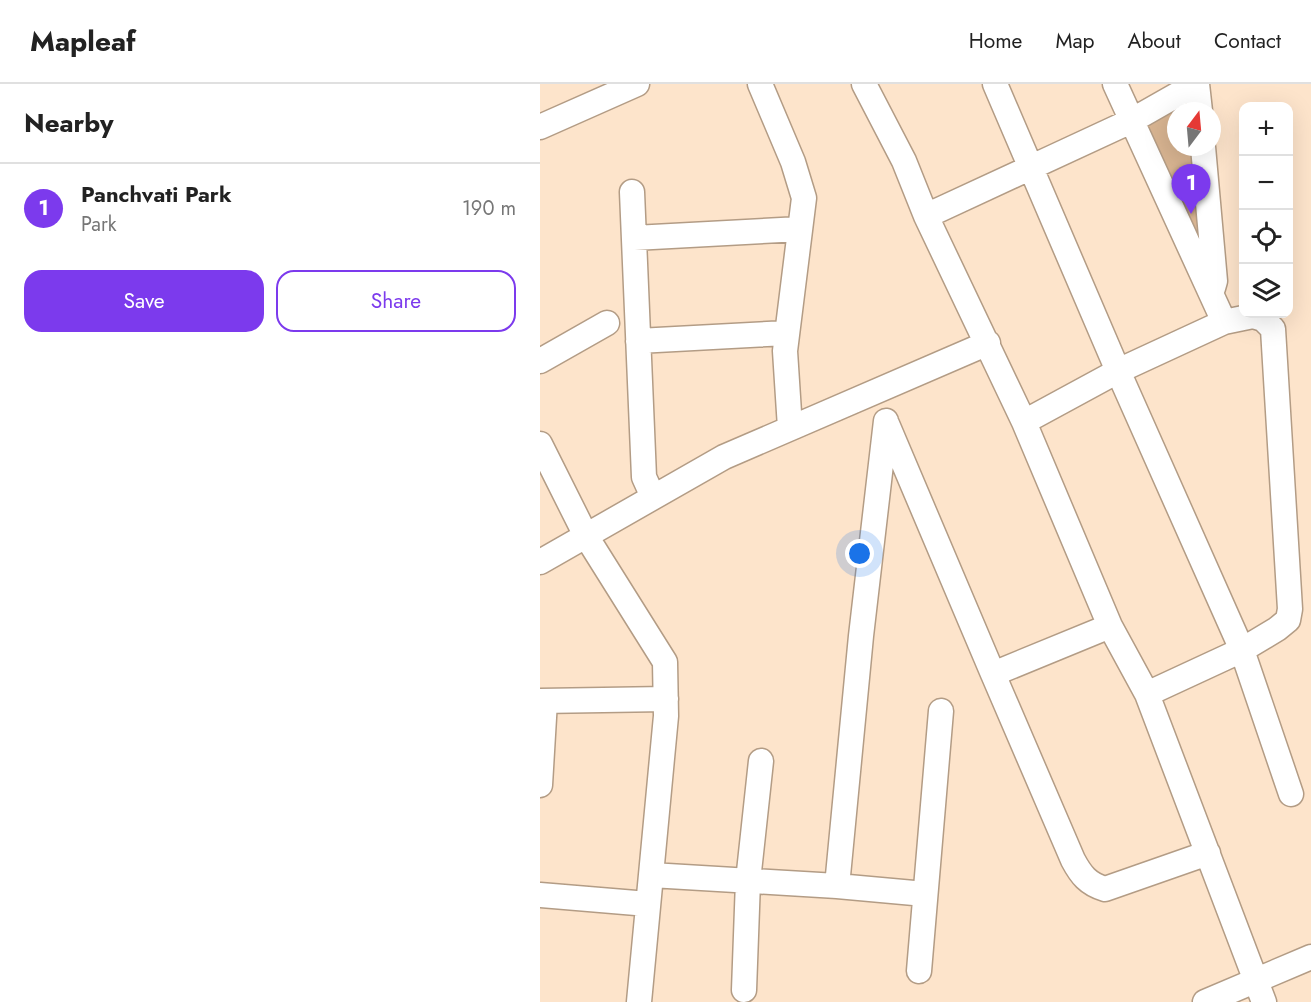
<!DOCTYPE html>
<html lang="en">
<head>
<meta charset="utf-8">
<style>
  :root { --surface:#fff; --page:#f6f6f6; --text:#222; --muted:#767676; --line:#e0e0e0; --accent:#7c3aed }
  body { margin:0; font-family:Jost,sans-serif; background:var(--page); color:var(--text) }
  .controls { position:absolute; right:18px; top:18px; display:grid; overflow:hidden; border-radius:12px; box-shadow:0 6px 24px #0002 }
  .controls button { width:54px; height:54px; display:grid; place-items:center; padding:0; border:0; border-bottom:2px solid var(--line); background:var(--surface); color:var(--text); font:30px sans-serif }
  .compass { position:absolute; left:627px; top:18px; width:54px; height:54px; border-radius:50%; background:var(--surface); box-shadow:0 6px 24px #0002; rotate:16deg }
  .you { position:absolute; left:320px; top:470px; width:21px; height:21px; margin:-15px; border:4px solid #fff; border-radius:50%; background:#1a73e8; box-shadow:0 0 0 9px #1a73e833 }
  .badge { display:grid; place-items:center; width:39px; height:39px; border-radius:50%; background:var(--accent); color:#fff; font-size:20px; font-weight:700 }
  .pin { position:absolute; translate:-50% -50px; filter:drop-shadow(0 2px 3px #0008) }
  .pin::after { content:''; position:absolute; top:32px; width:21px; height:18px; background:inherit; clip-path:polygon(0 0,100% 0,50% 100%) }
  .list { margin:0; padding:0; list-style:none }
  h2 { display:flex; justify-content:space-between; align-items:center; height:78px; margin:0; padding:0 24px; font-size:26px }
  h2 small { font-size:20px; font-weight:400; color:var(--muted) }
  .list li { display:grid; grid-template-columns:39px 1fr auto; gap:18px; align-items:center; box-sizing:border-box; height:90px; padding:0 24px; border-top:2px solid var(--line) }
  .list b { display:block; font-size:22px; white-space:nowrap }
  .list p { margin:0; font-size:20px; white-space:nowrap; color:var(--muted) }
  .list em { font-size:20px; font-style:normal; color:var(--muted) }
  .actions { display:flex; gap:12px; padding:18px 24px }
  .actions a { flex:1; padding:14px 0; border:2px solid var(--accent); border-radius:18px; text-align:center; font-size:21px; color:var(--accent) }
  .actions .main { background:var(--accent); color:#fff }
  .icon { flex:none; width:33px; height:33px; fill:none; stroke:currentColor; stroke-width:2; stroke-linecap:round; stroke-linejoin:round }
  .map { position:relative; flex:none; width:771px; height:918px; overflow:hidden }
  header { display:flex; align-items:center; gap:36px; box-sizing:border-box; height:84px; padding:0 30px; background:var(--surface); border-bottom:2px solid var(--line) }
  header strong { font-size:28px }
  nav { display:flex; gap:33px; margin-inline-start:auto; font-size:21px }
  main { display:flex }
  aside { flex:1; background:var(--surface) }
  .map>svg:first-child { display:block }
</style>
</head>
<body>
<header>
<strong>Mapleaf</strong>
<nav><a>Home</a><a>Map</a><a>About</a><a>Contact</a></nav>
</header>
<main>
<aside>
<h2>Nearby<small></small></h2>
<ul class="list">
<li><span class="badge">1</span><div><b>Panchvati Park</b><p>Park</p></div><em>190 m</em></li>
</ul>
<div class="actions"><a class="main">Save</a><a>Share</a></div>
</aside>
<div class="map">
<svg width="771" height="918" viewBox="0 0 771 918">
  <rect width="100%" height="100%" fill="#fde4cb"/>
  <path fill="#d8b491" d="M656 0 660 27H636V63H663L675 197 591 37Z"/>
  <g fill="none" stroke-linecap="round" stroke-linejoin="round">
    <g stroke="#b39c85" stroke-width="27">
      <path id="minor" d="M220 0 253 78 264 114 245 267 250 344
        M324 0 364 77 386 132 484 338 570 542 607 610 724 918
        M455 0 578 287 702 566 607 610
        M575 0 684 238
        M657 0 660 27
        M0 43 97 0
        M663 63 675 197 673 204
        M92 108 104 393 113 413
        M386 132 591 37 656 0
        M94 154 260 145
        M98 257 247 249
        M0 277 67 239
        M484 338 578 287 684 238 713 232 723 235 733 245 750 525 748 536 737 545 702 566 751 710
        M347 340 453 590 570 542
        M0 360 46 452 125 578 126 632 99 918
        M0 478 184 373 448 259
        M453 590 533 776C541 791 548 800 565 805L668 769
        M0 617 126 615
        M0 701 5 617
        M111 791 297 802 385 810
        M297 802 321 552 346 337
        M0 811 108 820
        M379 887 401 627
        M204 906 208 797 221 677
        M665 918 771 873"/>
    </g>
    <use href="#minor" stroke="#fff" stroke-width="24"/>
  </g>
</svg>
<div class="controls">
<button>+</button>
<button>−</button>
<button><svg class="icon" aria-label="locate" viewBox="0 0 24 24"><circle cx="12" cy="12" r="6"/><path d="M12 2v4M12 18v4M2 12h4M18 12h4"/></svg></button>
<button><svg class="icon" aria-label="layers" viewBox="0 0 24 24"><path d="M12 4l9 5-9 5-9-5zM3 14l9 5 9-5"/></svg></button>
</div>
<svg class="compass" viewBox="-18 -18 36 36"><path d="M0-13l5 13h-10z" fill="#e53935"/><path d="M0 13l5-13h-10z" fill="#767676"/></svg>
<div class="you"></div>
<div class="pin badge" style="left:651px;top:130px">1</div>
</div>
</main>
</body>
</html>
